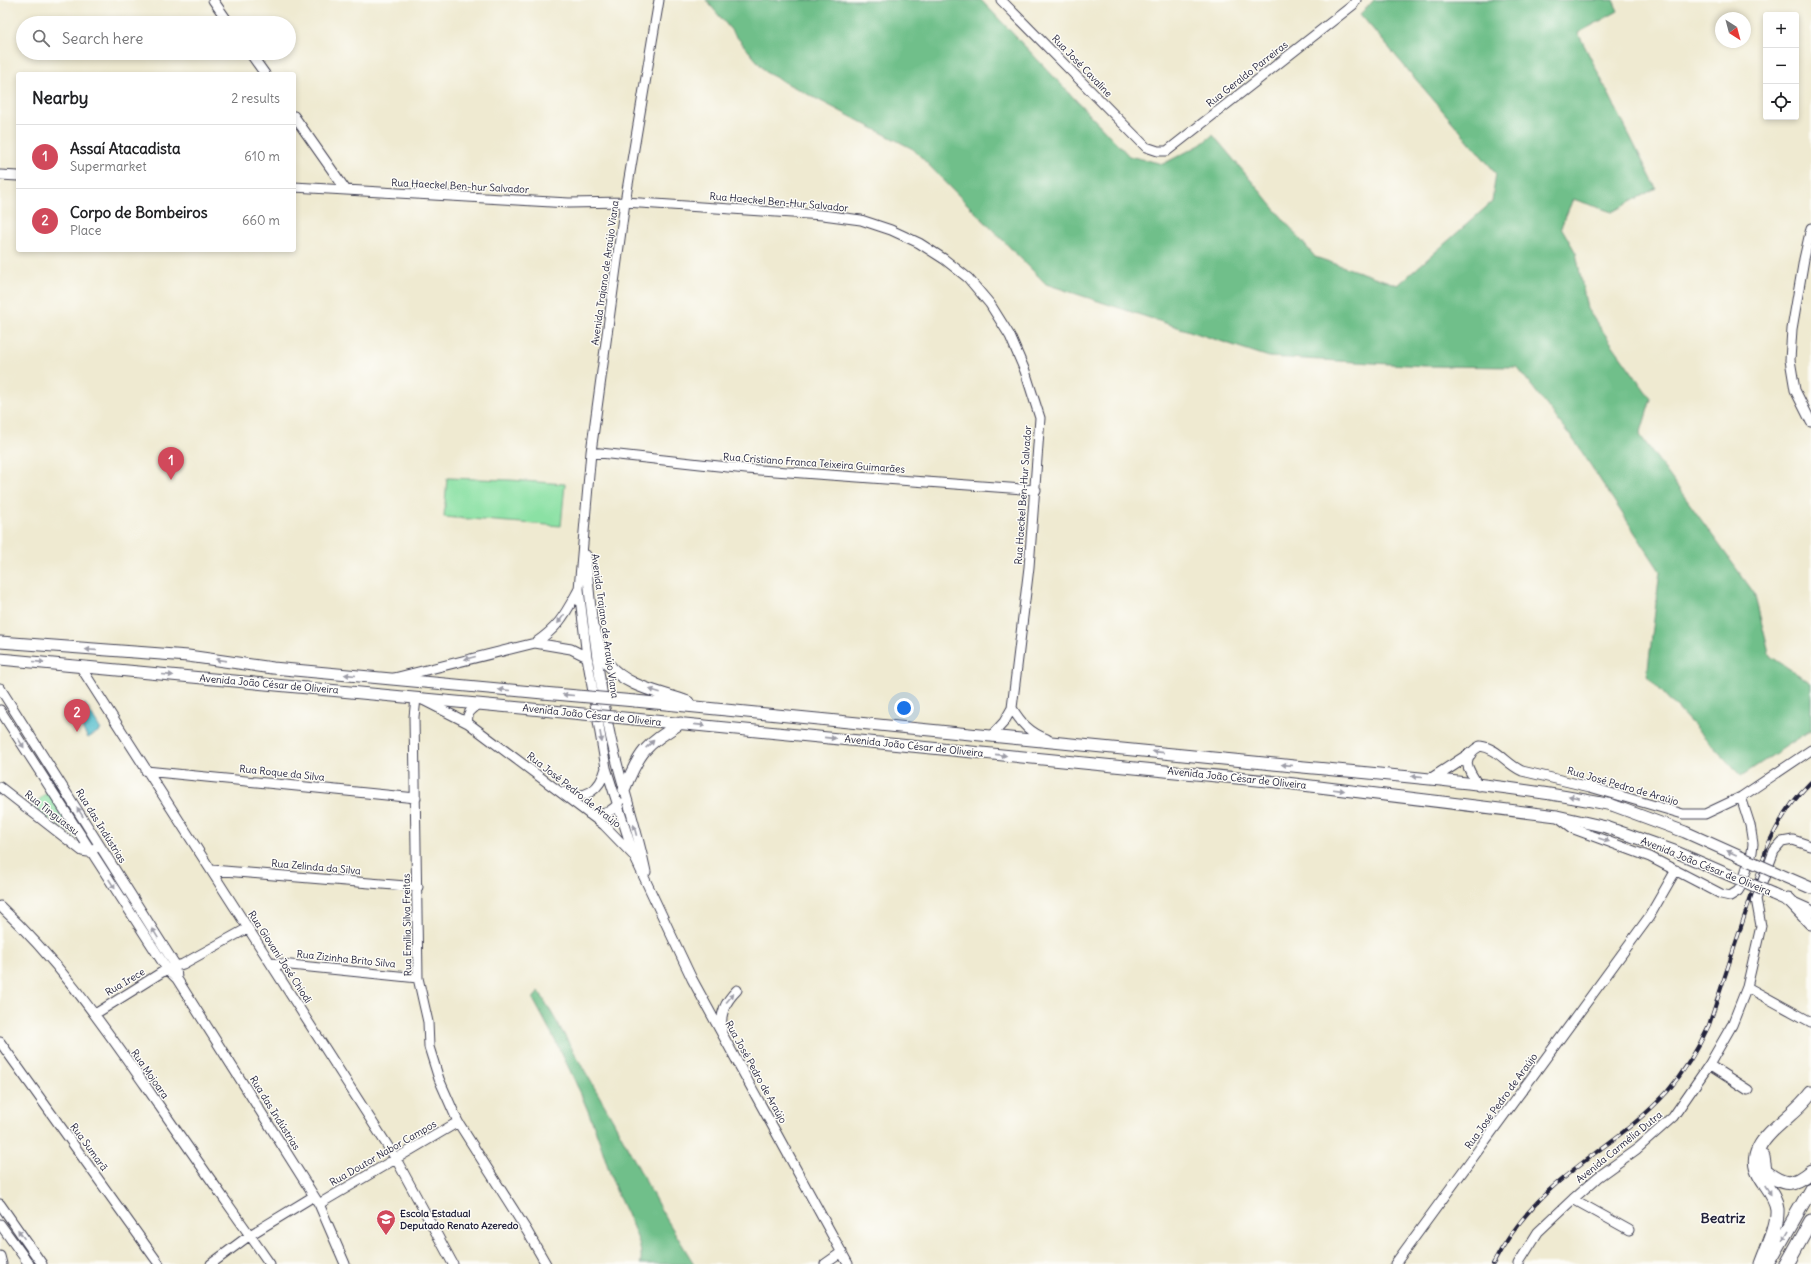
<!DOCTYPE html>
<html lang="en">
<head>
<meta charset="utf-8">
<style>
  :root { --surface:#fff; --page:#f6f6f6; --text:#202124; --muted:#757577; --line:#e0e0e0; --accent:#d1495b }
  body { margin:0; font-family:Delius,sans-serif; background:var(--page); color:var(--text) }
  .controls { position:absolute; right:12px; top:12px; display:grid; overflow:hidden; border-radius:4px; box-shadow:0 2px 6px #0003 }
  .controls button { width:36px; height:36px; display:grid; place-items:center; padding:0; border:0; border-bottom:1px solid var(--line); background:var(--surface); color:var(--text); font:20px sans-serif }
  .compass { position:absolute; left:1715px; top:12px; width:36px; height:36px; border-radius:50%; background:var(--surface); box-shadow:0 2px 6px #0003; rotate:144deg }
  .you { position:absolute; left:904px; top:708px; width:14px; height:14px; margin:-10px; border:3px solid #fff; border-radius:50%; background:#1a73e8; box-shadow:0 0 0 6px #1a73e833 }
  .badge { display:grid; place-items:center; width:26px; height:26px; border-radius:50%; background:var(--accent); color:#fff; font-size:13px; font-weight:700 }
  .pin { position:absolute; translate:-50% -33px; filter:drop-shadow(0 1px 2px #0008) }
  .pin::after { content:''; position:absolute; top:21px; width:14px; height:12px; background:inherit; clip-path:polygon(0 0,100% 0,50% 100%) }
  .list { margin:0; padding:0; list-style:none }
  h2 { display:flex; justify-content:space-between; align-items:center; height:52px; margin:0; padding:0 16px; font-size:17px }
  h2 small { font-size:13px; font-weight:400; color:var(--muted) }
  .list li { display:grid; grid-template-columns:26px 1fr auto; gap:12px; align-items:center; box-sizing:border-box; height:64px; padding:0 16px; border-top:1px solid var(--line) }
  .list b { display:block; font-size:15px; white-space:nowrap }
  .list p { margin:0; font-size:13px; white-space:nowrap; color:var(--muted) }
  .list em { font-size:13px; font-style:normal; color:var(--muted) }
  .icon { flex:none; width:22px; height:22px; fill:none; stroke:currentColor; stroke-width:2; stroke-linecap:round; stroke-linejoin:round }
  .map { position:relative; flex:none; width:1811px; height:1264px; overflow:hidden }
  .search { position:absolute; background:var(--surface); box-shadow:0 2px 6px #0003; left:16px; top:16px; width:280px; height:44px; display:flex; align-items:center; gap:10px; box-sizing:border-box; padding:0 14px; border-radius:22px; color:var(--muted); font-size:15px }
  .panel { position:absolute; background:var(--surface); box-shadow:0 2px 6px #0003; left:16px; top:72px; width:280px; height:180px; border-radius:4px }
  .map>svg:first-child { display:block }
</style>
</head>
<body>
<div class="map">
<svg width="1811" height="1264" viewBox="0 0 1811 1264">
  <rect width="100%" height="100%" fill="#fdfcf7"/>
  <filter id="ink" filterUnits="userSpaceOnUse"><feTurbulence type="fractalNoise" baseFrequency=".025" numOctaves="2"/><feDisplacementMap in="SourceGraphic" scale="8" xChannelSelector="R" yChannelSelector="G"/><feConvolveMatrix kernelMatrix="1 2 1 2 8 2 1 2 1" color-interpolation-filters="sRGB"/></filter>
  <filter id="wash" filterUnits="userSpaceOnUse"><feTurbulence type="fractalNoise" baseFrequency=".012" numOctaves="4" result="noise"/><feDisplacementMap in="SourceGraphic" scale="16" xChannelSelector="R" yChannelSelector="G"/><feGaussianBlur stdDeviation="0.9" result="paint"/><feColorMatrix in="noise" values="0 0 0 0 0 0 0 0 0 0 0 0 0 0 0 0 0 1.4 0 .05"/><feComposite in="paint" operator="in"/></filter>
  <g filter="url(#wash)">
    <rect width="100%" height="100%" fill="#efead1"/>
    <path fill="#8be1a4" stroke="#568270" d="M447 478 510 480 565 484 561 526 444 517Z
      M50 789 84 843 32 807Z"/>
    <path fill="#70bf8a" stroke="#497062" d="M706 0H981L1129 156 1163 164 1200 145 1213 135 1315 257 1398 285 1492 202 1496 173 1360 14 1374 0H1613L1618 11 1578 33 1656 188 1612 212 1573 199 1561 227 1576 253 1587 309 1651 399 1640 435 1754 593 1770 656 1811 683V730L1741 776 1647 676 1660 571 1578 446 1517 367 1424 366 1269 357 1046 284 913 149 767 73Z
      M539 991 613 1120 661 1210 694 1264H640C647 1247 622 1207 616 1190 608 1169 602 1147 594 1126 577 1082 556 1041 533 999Z"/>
    <path fill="#50bccb" stroke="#396f83" d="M85 704 101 730 88 738 72 712Z"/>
  </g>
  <g filter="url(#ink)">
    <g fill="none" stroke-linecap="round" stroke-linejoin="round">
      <g stroke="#414052" stroke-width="11">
        <path id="minor" d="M213 0 229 23
          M1001 0 1146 147 1158 151H1167L1353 5 1356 0
          M250 53 265 74
          M294 116 346 190
          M0 175 18 176
          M294 187 569 203 625 202 823 215 861 220 891 230 919 243 944 259 968 278 990 304 1010 336 1025 371 1040 418 1029 567 1012 708 1004 722 992 735
          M1811 228 1804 259 1792 329 1790 360 1795 390 1811 422
          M591 452 746 469 1036 490
          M586 555C591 617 598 678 611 739 621 783 637 827 646 872
          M535 643 571 649 587 657 588 661
          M80 666 396 1159 453 1264
          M394 678 535 643C560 626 565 614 579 589
          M0 688 176 966 177 979
          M416 698 414 717 418 978 428 1022 429 1047 439 1079 458 1122 527 1231 546 1264
          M423 700 468 723 604 825 634 856 692 979 848 1264
          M1012 708C1021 723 1030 733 1047 739
          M0 710 167 969 177 979 319 1204 345 1264
          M468 723C466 713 471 710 479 704
          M146 771 416 798
          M1479 786C1468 770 1459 758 1480 746 1498 748 1506 764 1522 771L1590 787 1683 814H1705L1741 797 1811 750
          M0 787 82 851 88 852 95 848
          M563 792C586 801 600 790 606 768
          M589 814C601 816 612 813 619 802
          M1558 817 1574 829 1650 857 1721 894 1730 896 1738 891 1741 886 1752 852 1753 844 1750 825 1741 797
          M634 856 606 768 587 657 579 589 591 452 625 202 659 0
          M212 870 418 887
          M0 906C57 959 100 1021 145 1085 186 1145 228 1204 270 1264
          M271 963 418 978
          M1747 987 1811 1022
          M95 1014 167 969 183 964 248 928
          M722 1030C720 1013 725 1002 737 990
          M0 1042 159 1264
          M1709 1065 1748 1090
          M1573 1199 1629 1230
          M0 1204 42 1264
          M319 1204 458 1122
          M0 1224 29 1264
          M0 1256 2 1264
          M211 1264 250 1235 314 1196
          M825 1264 842 1252
          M1395 1264 1649 917 1676 870
          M1518 1264 1538 1232 1573 1199 1598 1177 1637 1149 1673 1117 1709 1065 1732 1025 1747 987 1761 926 1756 899 1774 851 1782 842 1793 840 1811 846"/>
      </g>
      <g stroke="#414052" stroke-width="13">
        <path id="major" d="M594 630C598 640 601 655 608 664 627 688 662 692 688 702
          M0 642 188 656 273 668 543 693
          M0 659 542 710
          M635 701C844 722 1054 742 1264 763 1380 775 1497 782 1612 805
          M634 719 1278 782 1557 816 1606 827
          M1433 778 1470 754
          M624 790C640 750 645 746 681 723
          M1781 875 1811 888
          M1773 894 1811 911"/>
      </g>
      <g stroke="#414052" stroke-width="15">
        <path id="highway" d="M1788 899 1811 923
          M1763 1157 1765 1171C1783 1186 1792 1187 1811 1171
          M1761 1264C1767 1247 1778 1226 1777 1209 1775 1187 1745 1174 1759 1148 1769 1128 1797 1113 1811 1093
          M1768 1264 1811 1189
          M1787 1264 1811 1221"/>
      </g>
      <use href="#minor" stroke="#fff" stroke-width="9"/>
      <use href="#major" stroke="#fff" stroke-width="11"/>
      <use href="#highway" stroke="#fff" stroke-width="13"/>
      <g stroke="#22223b" stroke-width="4">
        <path id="rail" d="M1493 1264C1509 1234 1529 1208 1555 1185 1591 1153 1634 1129 1667 1092 1684 1072 1698 1049 1709 1025L1767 847C1778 823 1792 800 1811 782"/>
      </g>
      <use href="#rail" stroke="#fdfcf7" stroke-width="2.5" stroke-dasharray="8" stroke-linecap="butt"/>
      <g stroke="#414052" stroke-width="13" stroke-linecap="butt">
        <path id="major-bridge" d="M543 693 635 701
          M542 710 634 719
          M1612 805 1685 832 1781 875
          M1606 827 1674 851 1773 894"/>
      </g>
      <use href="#major-bridge" stroke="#fff" stroke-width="11"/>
    </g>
    <defs><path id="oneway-solid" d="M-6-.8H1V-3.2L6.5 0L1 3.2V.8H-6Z"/></defs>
    <g fill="#9c9ca7">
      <use href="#oneway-solid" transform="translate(561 619) rotate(126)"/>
      <use href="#oneway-solid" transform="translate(91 650) rotate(-176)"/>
      <use href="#oneway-solid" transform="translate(470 658) rotate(166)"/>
      <use href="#oneway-solid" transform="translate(221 660) rotate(-172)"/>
      <use href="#oneway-solid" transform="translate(39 662) rotate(5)"/>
      <use href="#oneway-solid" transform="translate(168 675) rotate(5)"/>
      <use href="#oneway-solid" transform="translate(350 675) rotate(-175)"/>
      <use href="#oneway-solid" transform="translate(504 690) rotate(-175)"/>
      <use href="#oneway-solid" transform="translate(655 691) rotate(-162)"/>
      <use href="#oneway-solid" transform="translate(568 695) rotate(-175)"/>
      <use href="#oneway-solid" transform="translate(700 725) rotate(6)"/>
      <use href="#oneway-solid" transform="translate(601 737) rotate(80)"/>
      <use href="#oneway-solid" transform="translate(830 738) rotate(6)"/>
      <use href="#oneway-solid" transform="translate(21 743) rotate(57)"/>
      <use href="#oneway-solid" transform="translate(650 744) rotate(-43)"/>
      <use href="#oneway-solid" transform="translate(1158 752) rotate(-174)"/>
      <use href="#oneway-solid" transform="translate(1001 755) rotate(6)"/>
      <use href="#oneway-solid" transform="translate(1287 765) rotate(-175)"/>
      <use href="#oneway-solid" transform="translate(1417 777) rotate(-175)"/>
      <use href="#oneway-solid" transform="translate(1339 790) rotate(7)"/>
      <use href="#oneway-solid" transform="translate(1574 797) rotate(-169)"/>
      <use href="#oneway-solid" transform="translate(80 812) rotate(-123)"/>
      <use href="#oneway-solid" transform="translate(635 830) rotate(-105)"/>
      <use href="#oneway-solid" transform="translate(1604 840) rotate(19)"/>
      <use href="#oneway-solid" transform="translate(1732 853) rotate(-156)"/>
      <use href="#oneway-solid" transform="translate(112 884) rotate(57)"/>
      <use href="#oneway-solid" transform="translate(155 933) rotate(-122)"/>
      <use href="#oneway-solid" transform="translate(730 998) rotate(-50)"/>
      <use href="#oneway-solid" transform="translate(1768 1190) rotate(57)"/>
      <use href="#oneway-solid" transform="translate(21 1234) rotate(-125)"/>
      <use href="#oneway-solid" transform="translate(1785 1235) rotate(120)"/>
    </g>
  </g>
  <defs>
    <g id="school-pin" transform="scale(1)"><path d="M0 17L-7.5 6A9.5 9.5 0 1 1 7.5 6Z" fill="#d1495b" stroke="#fdfcf7"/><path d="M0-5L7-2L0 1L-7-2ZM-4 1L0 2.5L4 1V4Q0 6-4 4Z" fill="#fff"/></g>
  </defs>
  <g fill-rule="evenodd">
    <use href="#school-pin" x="386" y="1219"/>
  </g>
  <g text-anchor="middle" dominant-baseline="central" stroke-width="3" stroke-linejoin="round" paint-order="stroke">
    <g font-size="10" fill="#22223b" stroke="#fdfcf7">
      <text transform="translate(1082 66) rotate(46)">Rua José Cavaline</text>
      <text transform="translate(1247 74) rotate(-38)">Rua Geraldo Parreiras</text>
      <text transform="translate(460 186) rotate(3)">Rua Haeckel Ben-hur Salvador</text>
      <text transform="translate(779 202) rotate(5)">Rua Haeckel Ben-Hur Salvador</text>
      <text transform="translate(605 273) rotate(-82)">Avenida Trajano de Araújo Viana</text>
      <text transform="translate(814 463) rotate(4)">Rua Cristiano Franca Teixeira Guimarães</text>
      <text transform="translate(1023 495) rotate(-86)">Rua Haeckel Ben-Hur Salvador</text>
      <text transform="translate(605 626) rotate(82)">Avenida Trajano de Araújo Viana</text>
      <text transform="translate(269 684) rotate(5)">Avenida João César de Oliveira</text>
      <text transform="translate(592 715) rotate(6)">Avenida João César de Oliveira</text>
      <text transform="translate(914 746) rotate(6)">Avenida João César de Oliveira</text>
      <text transform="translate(282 773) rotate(6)">Rua Roque da Silva</text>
      <text transform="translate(1237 778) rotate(6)">Avenida João César de Oliveira</text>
      <text transform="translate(1623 786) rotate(16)">Rua José Pedro de Araújo</text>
      <text transform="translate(574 790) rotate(38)">Rua José Pedro de Araújo</text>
      <text transform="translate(52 813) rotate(38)">Rua Tinguassu</text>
      <text transform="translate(101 826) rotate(58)">Rua das Indústrias</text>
      <text transform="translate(1706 866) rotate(22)">Avenida João César de Oliveira</text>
      <text transform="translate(316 867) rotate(5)">Rua Zelinda da Silva</text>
      <text transform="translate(407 925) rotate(-91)">Rua Emília Silva Freitas</text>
      <text transform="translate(280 957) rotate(57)">Rua Giovani José Chiodi</text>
      <text transform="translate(346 959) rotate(6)">Rua Zizinha Brito Silva</text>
      <text transform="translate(125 982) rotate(-31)">Rua Irece</text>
      <text transform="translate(756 1072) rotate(61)">Rua José Pedro de Araújo</text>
      <text transform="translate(150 1074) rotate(55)">Rua Mojoara</text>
      <text transform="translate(1501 1101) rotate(-54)">Rua José Pedro de Araújo</text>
      <text transform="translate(275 1113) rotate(58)">Rua das Indústrias</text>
      <text transform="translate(89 1147) rotate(54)">Rua Sumarã</text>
      <text transform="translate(1619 1147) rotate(-39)">Avenida Carmélia Dutra</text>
      <text transform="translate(383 1153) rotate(-30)">Rua Doutor Nabor Campos</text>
    </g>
    <g font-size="10" font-weight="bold" fill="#22223b" stroke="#fdfcf7" text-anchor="start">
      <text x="400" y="1213">Escola Estadual<tspan x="400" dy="12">Deputado Renato Azeredo</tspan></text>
    </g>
    <g font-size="14" font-weight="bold" fill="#22223b" stroke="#fdfcf7">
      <text x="1723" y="1218">Beatriz</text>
    </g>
  </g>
</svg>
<div class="controls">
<button>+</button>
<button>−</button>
<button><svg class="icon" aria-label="locate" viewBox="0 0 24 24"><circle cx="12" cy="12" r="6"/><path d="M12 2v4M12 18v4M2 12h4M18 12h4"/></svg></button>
</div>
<svg class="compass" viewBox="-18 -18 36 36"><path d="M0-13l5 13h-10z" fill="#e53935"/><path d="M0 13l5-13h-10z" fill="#757577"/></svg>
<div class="you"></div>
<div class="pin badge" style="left:171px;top:480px">1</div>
<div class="pin badge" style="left:77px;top:732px">2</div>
<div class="search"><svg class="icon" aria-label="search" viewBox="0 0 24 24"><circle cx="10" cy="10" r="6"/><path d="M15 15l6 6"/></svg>Search here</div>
<section class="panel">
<h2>Nearby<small>2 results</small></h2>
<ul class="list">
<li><span class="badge">1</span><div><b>Assaí Atacadista</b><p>Supermarket</p></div><em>610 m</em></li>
<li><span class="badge">2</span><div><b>Corpo de Bombeiros</b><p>Place</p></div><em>660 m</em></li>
</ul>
</section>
</div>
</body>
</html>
